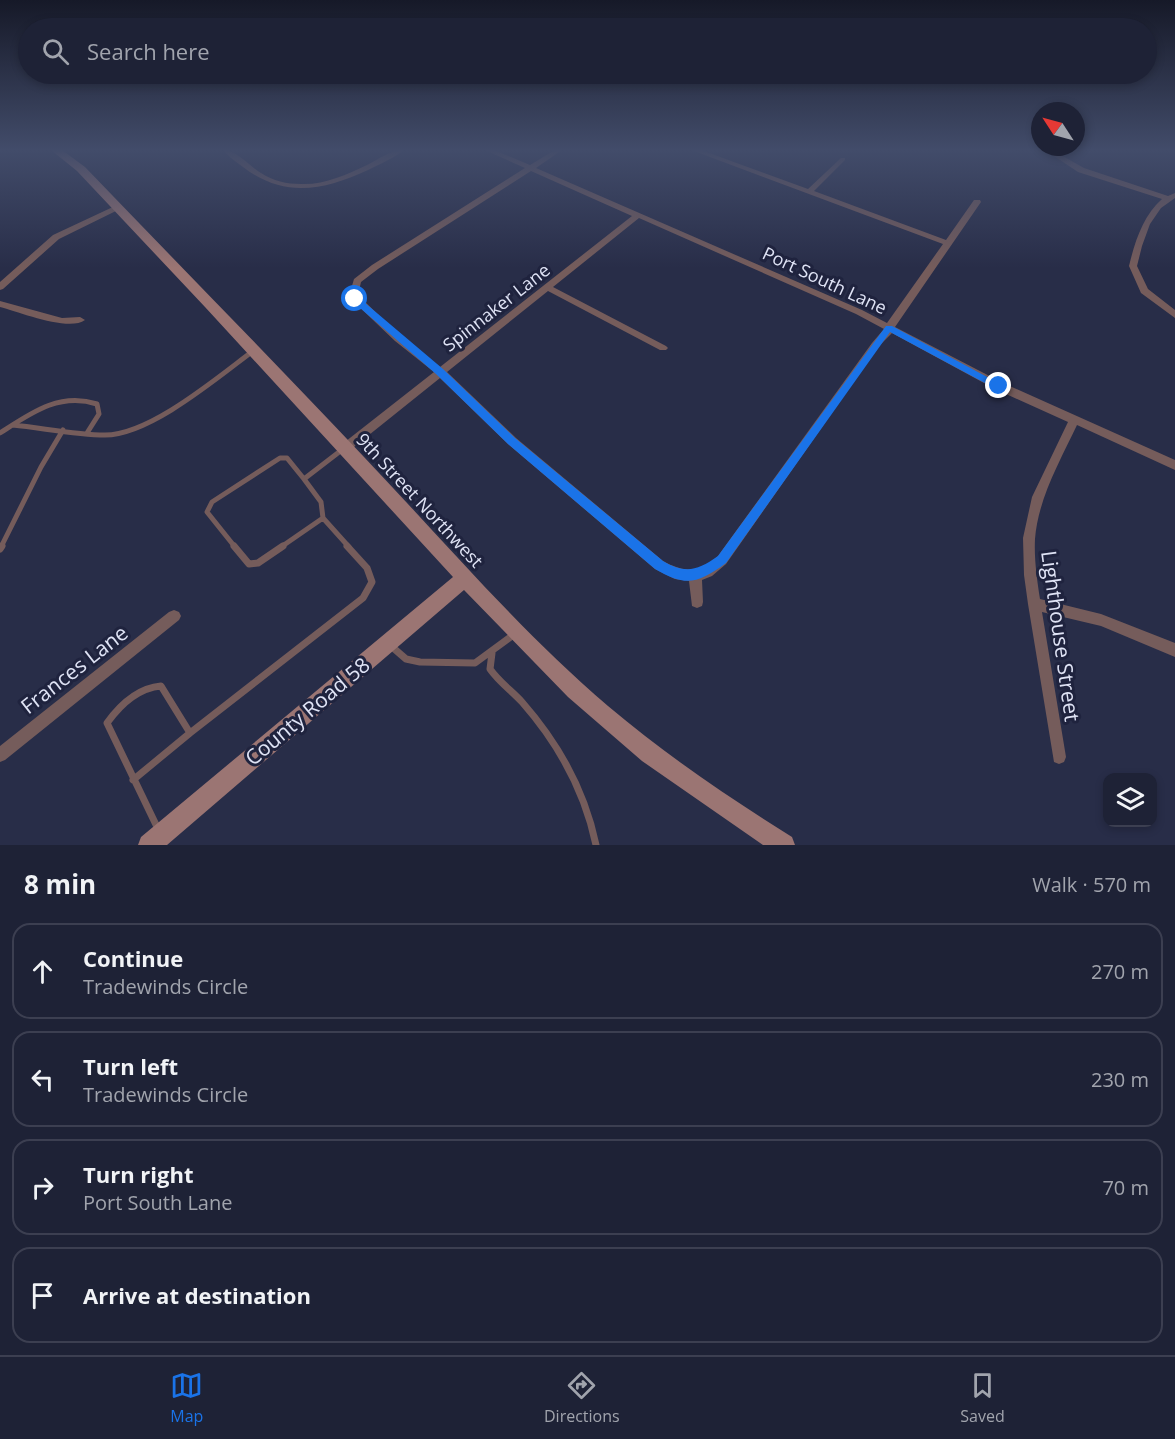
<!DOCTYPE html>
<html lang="en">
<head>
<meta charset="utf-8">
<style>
  :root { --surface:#1e2236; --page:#2b2f42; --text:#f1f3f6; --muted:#a1a4ad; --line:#3c3f51; --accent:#1a73e8 }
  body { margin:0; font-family:"Open Sans",sans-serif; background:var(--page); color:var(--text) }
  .controls { position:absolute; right:18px; bottom:18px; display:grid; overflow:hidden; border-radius:12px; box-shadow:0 3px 9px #0003 }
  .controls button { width:54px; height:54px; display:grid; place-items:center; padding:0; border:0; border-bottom:2px solid var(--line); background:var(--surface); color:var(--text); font:30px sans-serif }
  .compass { position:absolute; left:1031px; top:102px; width:54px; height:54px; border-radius:50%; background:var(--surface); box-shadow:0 3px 9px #0003; rotate:306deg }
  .stop { position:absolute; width:18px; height:18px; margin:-14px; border:4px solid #1a73e8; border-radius:50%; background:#fff }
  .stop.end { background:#1a73e8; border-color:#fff; box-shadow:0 2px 6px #0008 }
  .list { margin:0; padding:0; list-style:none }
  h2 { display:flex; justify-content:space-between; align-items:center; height:78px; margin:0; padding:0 24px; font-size:26px }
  h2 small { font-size:20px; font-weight:400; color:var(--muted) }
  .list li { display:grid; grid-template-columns:39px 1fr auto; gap:18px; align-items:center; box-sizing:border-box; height:96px; margin:0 12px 12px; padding:0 12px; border:2px solid var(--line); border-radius:18px }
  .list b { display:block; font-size:22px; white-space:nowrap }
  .list p { margin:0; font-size:20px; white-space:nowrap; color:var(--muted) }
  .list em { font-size:20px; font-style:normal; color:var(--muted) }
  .icon { flex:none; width:33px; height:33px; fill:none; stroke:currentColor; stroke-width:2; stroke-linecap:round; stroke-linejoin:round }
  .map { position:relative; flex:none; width:1175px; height:845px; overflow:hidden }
  .search { position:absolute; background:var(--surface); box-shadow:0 3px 9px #0003; left:18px; right:18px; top:18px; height:66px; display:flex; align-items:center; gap:15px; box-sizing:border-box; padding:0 21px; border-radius:33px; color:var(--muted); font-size:22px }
  .sheet { height:510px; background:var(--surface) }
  nav { display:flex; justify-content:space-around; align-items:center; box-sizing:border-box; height:84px; border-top:2px solid var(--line); background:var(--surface); font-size:16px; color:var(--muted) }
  nav a { display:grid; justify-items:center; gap:3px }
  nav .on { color:var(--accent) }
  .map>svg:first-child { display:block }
</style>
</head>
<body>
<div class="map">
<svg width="1175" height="845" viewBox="0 0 1175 845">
  <rect width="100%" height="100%" fill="#282d48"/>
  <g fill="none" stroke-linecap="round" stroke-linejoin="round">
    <path stroke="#755c5b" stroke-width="5" d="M13 425C43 428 75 435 105 435 150 435 218 377 253 351
      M0 433C31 413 59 392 97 404L99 414 87 433
      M343 449 304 479 321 502 323 518 349 547
      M1 547 41 467 63 430
      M235 547 207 512 212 502 280 458H287L304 479
      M281 547 323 518"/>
    <path stroke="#755c5b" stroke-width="7" d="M234 546 249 564 258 563 283 546
      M0 549 2 546
      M391 646 406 659 420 662 475 663 516 633
      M492 653 490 669C499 682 512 691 522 702 558 743 585 792 596 845
      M133 780 190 733
      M159 831 107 723C120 705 138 688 161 686L190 733 363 598 372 582 367 568 347 546"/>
    <path fill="#755c5b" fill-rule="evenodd" d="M223 150C237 150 249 166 261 173 273 181 287 184 301 184 324 185 346 175 367 165 379 159 392 149 404 150 394 158 380 164 368 170 325 190 284 199 243 167 236 162 228 156 223 150Z
      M486 150H494L530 165 555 150H562L536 168 862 310 887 323 943 244 694 151 693 150H701L808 189 841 158H845V160L814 191 946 240 974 200H980L981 202 895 327 1003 383 1175 460V470L1077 425C1060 461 1038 499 1035 539 1034 559 1037 580 1040 599L1101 614 1175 643V657L1101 626 1042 612 1066 757 1064 762 1059 764 1054 762 1028 604 1024 575 1023 538 1032 497 1068 422 995 389 892 333 878 347 726 564 712 576 702 580 703 602 702 606 697 608 692 606 689 581 675 579 655 569 508 444 440 378 349 451H341L340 448 341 445 434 372 395 341 350 298 349 296 354 279 372 265 525 168 487 151ZM531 171 632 216 440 367 401 337 358 295 361 282 378 269ZM639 218 856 314 884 329 872 343 718 556C699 573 685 573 663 561L516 438 447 372 548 291 660 350H666L668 348 666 346 553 287Z
      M1045 150H1052L1084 168 1168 196 1175 193V198L1161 208 1150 224 1142 246 1137 266 1148 289 1175 310V318L1141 293 1129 266C1135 241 1143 216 1162 199L1078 172Z
      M115 206H118L122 208 59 239 3 289 0 290V282L53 235Z
      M0 301 62 318 80 317 85 320C69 332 19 312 0 307Z
      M174 610 179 612 181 616 179 620 5 760 0 762V746L169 612Z"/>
    <path fill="#9b7573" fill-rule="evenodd" d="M51 150H62L85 167C178 264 272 359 364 457 444 541 520 631 608 706 666 755 728 797 792 837L795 845H763L642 761 568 697 464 590 167 845H138L141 837 453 577 205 307 77 171Z"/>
  </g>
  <linearGradient id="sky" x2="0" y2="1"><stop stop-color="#161928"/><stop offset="0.56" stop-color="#424c6a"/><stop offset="1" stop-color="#424c6a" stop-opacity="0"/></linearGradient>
  <rect width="1175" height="268" fill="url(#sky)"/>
  <path fill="#1a73e8" d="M352 297H358L443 369 515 438 663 561C685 574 697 571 718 556L886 326H892L1004 386 996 389 890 332 726 563C697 584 686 587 655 569L508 444 436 374 352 301Z"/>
  <g text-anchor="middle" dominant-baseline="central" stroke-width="6" stroke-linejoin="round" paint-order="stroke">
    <g font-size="18" fill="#dfe3f5" stroke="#1f233e">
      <text transform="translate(825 280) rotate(25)">Port South Lane</text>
      <text transform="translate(496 307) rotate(-38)">Spinnaker Lane</text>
      <text transform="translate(420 500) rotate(47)">9th Street Northwest</text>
    </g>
    <g font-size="21" fill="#dfe3f5" stroke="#1f233e">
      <text transform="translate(1061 636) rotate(82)">Lighthouse Street</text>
      <text transform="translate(74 669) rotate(-38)">Frances Lane</text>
      <text transform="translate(307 711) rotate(-40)">County Road 58</text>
    </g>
  </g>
</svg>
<div class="controls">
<button><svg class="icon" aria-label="layers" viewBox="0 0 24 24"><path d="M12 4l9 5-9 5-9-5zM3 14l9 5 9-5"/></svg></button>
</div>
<svg class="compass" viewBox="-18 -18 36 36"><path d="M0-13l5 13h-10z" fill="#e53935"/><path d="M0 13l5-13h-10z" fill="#a1a4ad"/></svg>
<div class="stop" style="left:355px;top:299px"></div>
<div class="stop end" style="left:999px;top:386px"></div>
<div class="search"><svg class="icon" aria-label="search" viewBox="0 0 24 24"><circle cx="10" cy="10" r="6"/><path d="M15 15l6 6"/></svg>Search here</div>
</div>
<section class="sheet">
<h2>8 min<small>Walk · 570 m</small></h2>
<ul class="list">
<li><svg class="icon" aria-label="ahead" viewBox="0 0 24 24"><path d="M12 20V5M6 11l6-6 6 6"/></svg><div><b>Continue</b><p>Tradewinds Circle</p></div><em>270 m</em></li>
<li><svg class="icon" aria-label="left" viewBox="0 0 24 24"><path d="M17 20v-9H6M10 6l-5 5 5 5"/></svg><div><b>Turn left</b><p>Tradewinds Circle</p></div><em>230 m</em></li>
<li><svg class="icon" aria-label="right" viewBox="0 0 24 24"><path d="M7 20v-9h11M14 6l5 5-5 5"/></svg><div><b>Turn right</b><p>Port South Lane</p></div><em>70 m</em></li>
<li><svg class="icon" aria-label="arrive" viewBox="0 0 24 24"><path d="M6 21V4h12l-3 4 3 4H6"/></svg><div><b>Arrive at destination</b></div></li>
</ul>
</section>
<nav>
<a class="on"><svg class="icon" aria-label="map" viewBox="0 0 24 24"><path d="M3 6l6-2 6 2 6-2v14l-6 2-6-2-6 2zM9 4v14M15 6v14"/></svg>Map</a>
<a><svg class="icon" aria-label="directions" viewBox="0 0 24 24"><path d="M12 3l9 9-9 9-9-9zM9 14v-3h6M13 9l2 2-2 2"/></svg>Directions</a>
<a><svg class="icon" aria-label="saved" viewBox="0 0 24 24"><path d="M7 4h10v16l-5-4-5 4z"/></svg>Saved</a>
</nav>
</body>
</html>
